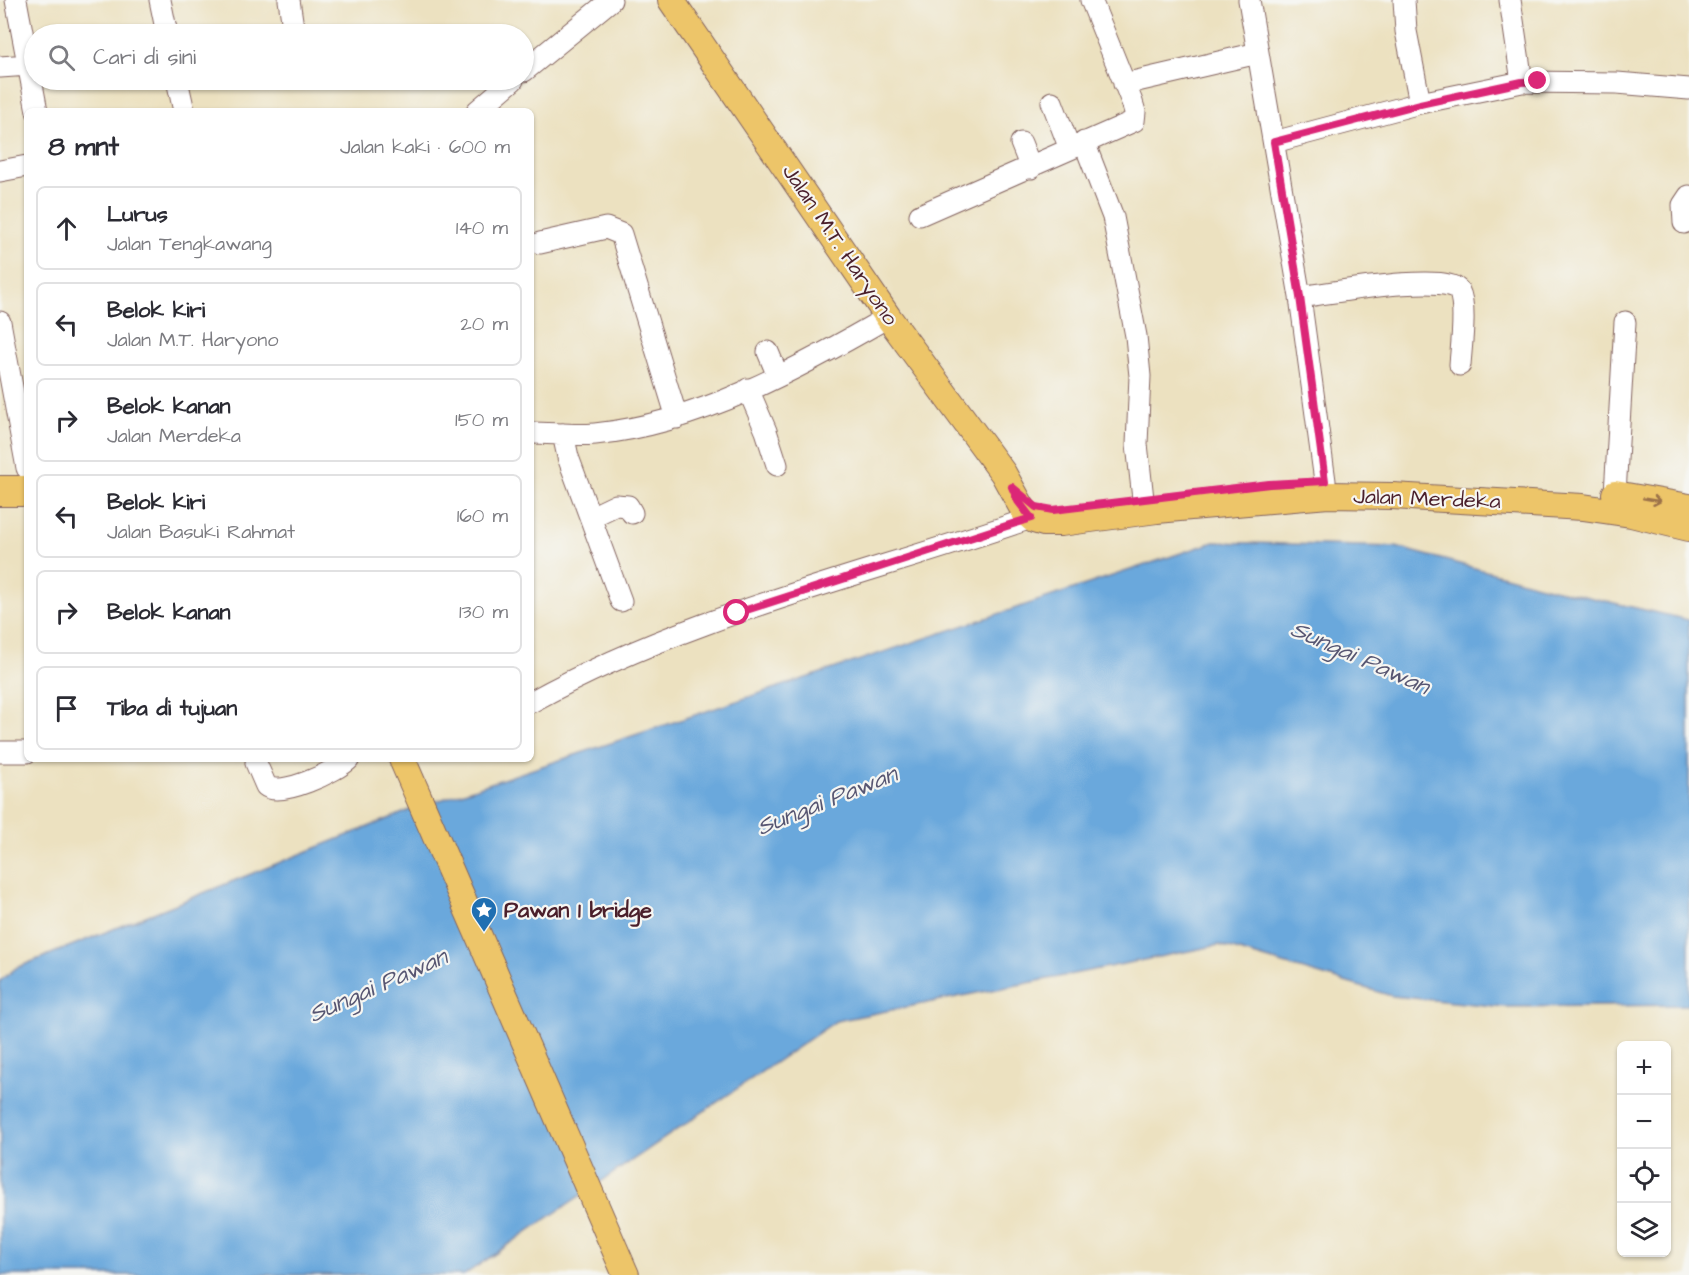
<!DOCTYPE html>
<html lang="id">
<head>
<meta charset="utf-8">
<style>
  :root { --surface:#fff; --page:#f2f2f3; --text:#2b2b33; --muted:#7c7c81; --line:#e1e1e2 }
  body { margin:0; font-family:"Architects Daughter",sans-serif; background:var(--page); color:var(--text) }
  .controls { position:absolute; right:18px; bottom:18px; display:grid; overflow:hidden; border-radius:9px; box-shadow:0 2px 4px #0004 }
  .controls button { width:54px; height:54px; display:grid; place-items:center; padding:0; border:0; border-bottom:2px solid var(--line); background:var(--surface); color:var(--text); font:30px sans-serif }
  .stop { position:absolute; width:18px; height:18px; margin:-14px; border:4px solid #db2777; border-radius:50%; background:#fff }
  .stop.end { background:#db2777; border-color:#fff; box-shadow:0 2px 6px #0008 }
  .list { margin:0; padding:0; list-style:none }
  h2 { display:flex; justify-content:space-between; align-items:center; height:78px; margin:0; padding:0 24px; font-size:26px }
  h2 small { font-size:20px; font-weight:400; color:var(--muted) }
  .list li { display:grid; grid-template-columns:39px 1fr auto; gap:18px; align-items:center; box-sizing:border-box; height:84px; margin:0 12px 12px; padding:0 12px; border:2px solid var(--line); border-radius:9px }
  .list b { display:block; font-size:22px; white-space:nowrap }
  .list p { margin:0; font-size:20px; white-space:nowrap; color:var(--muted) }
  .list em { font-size:20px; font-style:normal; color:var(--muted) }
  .icon { flex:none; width:33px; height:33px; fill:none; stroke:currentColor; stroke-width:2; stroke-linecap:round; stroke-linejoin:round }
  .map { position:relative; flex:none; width:1689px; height:1275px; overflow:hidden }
  .search { position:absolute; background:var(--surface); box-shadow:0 2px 4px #0004; left:24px; top:24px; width:510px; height:66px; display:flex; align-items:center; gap:15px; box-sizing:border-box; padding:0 21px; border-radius:33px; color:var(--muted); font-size:22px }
  .panel { position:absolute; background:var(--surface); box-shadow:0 2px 4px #0004; left:24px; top:108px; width:510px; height:654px; border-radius:9px }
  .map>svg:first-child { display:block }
</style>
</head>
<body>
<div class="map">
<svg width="1689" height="1275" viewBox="0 0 1689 1275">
  <rect width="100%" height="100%" fill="#f6f6f2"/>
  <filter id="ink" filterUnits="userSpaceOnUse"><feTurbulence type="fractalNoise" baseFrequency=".0167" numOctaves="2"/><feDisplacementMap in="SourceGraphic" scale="12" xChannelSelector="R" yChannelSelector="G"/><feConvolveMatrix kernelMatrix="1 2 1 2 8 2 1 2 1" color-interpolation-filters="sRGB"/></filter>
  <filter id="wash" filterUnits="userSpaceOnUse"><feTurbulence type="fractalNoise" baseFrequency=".008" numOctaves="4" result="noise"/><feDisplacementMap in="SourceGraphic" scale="24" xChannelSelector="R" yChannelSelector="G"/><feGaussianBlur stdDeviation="1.35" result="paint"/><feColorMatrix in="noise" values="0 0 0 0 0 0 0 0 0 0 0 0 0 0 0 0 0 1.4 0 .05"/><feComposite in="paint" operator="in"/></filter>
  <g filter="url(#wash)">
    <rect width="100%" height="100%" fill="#ece1c0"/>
    <path fill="#6aa8dc" stroke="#5a6484" stroke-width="1.5" d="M1214 542 1396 547 1553 589 1689 620V1005L1505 1007 1392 996 1219 945 836 1021 464 1275H0V981L16 968 413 809Z"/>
  </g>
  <g filter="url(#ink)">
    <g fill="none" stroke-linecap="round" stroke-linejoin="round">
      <g stroke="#83635f" stroke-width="23">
        <path id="minor" d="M16 0 37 111
          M160 0 167 34
          M289 0 294 34
          M1249 0 1300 297 1325 481
          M1404 0 1406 31 1420 103
          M1510 0 1522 82
          M0 67 29 65
          M524 71 611 0
          M177 80 184 111
          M1124 84 1258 53
          M1052 102 1070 149
          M477 111 513 80
          M1084 142 1113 217 1136 336 1140 376 1137 444 1143 499
          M1274 142 1420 103 1522 82 1617 83 1689 89
          M1021 143 1031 168
          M0 171 27 166
          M920 215 1134 121 1135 112 1132 102 1091 0
          M1684 223 1683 205 1689 196
          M540 243 606 228 621 234 677 418
          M1300 297C1326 294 1448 271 1459 291 1467 306 1461 348 1460 365
          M0 322 27 468
          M768 352 778 376
          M748 389 766 431 777 465
          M531 433C552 433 574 436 595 434 698 424 800 368 888 317
          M563 434 568 457 621 601
          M1615 494 1625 322
          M591 517 616 505 628 506 632 513
          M531 702C687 615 864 576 1031 518
          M0 752H27
          M256 763 266 786C280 798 337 771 349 759"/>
      </g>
      <g stroke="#83635f" stroke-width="28">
        <path id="major" d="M671 0 888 317 1003 473 1024 511 1034 520 1044 523H1061L1157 510 1328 495 1392 496 1583 507 1631 514 1689 528
          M1615 494 1689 507
          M402 759 626 1275"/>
      </g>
      <g stroke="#83635f" stroke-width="32">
        <path id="highway" d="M0 491H27"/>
      </g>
      <use href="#minor" stroke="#fff" stroke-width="21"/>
      <use href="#major" stroke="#edc569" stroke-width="26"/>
      <use href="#highway" stroke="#edc569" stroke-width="30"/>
    </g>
    <defs><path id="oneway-shaft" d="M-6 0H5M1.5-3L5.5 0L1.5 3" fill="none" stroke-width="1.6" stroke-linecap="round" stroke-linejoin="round" transform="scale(1.5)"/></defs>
    <use stroke="#9c724a" href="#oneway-shaft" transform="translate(1652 500) rotate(10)"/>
  </g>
  <g fill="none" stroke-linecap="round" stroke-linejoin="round" filter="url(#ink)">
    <path stroke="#db2777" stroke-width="8" d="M737 613 1031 518 1018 501 1012 487 1036 507 1053 510 1269 484 1325 481 1300 297 1274 142 1420 104 1522 82 1538 81"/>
  </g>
  <defs>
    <g id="sight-pin" transform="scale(1.35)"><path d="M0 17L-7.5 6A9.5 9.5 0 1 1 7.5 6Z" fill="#1f6fb2" stroke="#f6f6f2"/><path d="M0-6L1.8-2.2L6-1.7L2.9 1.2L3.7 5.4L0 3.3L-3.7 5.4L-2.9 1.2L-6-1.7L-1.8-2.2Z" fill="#fff"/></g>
  </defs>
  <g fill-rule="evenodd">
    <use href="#sight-pin" x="484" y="910"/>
  </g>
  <g text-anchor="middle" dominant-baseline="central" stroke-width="4.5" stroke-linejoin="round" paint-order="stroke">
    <g font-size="22" fill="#4a1f2b" stroke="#f6f6f2">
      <text transform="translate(840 245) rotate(56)">Jalan M.T. Haryono</text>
      <text transform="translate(1427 499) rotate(2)">Jalan Merdeka</text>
    </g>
    <g font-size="22" font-weight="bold" fill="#4a1f2b" stroke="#f6f6f2" text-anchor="start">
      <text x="504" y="910">Pawan 1 bridge</text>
    </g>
    <g font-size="24" font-style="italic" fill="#575672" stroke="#f6f6f2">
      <text transform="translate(1360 658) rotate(24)">Sungai Pawan</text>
      <text transform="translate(827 801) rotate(-22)">Sungai Pawan</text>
      <text transform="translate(378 986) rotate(-24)">Sungai Pawan</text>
    </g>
  </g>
</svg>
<div class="controls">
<button>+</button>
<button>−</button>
<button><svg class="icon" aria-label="locate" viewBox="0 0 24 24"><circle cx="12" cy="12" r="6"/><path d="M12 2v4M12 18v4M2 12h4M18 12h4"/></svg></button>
<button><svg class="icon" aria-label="layers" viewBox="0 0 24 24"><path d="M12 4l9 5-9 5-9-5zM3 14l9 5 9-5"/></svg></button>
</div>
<div class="stop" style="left:737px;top:613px"></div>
<div class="stop end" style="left:1538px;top:81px"></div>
<div class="search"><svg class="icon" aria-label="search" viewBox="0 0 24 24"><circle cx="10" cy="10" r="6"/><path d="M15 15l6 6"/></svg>Cari di sini</div>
<section class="panel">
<h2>8 mnt<small>Jalan kaki · 600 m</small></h2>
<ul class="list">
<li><svg class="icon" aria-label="ahead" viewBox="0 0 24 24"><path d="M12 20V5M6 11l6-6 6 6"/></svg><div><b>Lurus</b><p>Jalan Tengkawang</p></div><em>140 m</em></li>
<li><svg class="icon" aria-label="left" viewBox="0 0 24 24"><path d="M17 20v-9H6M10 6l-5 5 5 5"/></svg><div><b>Belok kiri</b><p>Jalan M.T. Haryono</p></div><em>20 m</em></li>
<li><svg class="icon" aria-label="right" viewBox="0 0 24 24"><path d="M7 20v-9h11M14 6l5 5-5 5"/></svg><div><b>Belok kanan</b><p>Jalan Merdeka</p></div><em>150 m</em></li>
<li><svg class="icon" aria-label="left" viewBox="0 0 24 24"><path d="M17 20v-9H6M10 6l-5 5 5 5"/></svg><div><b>Belok kiri</b><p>Jalan Basuki Rahmat</p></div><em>160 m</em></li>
<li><svg class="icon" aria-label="right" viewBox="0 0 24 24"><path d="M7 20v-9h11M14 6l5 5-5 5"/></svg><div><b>Belok kanan</b></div><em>130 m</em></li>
<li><svg class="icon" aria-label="arrive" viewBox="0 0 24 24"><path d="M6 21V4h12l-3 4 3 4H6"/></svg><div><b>Tiba di tujuan</b></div></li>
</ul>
</section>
</div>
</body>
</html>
